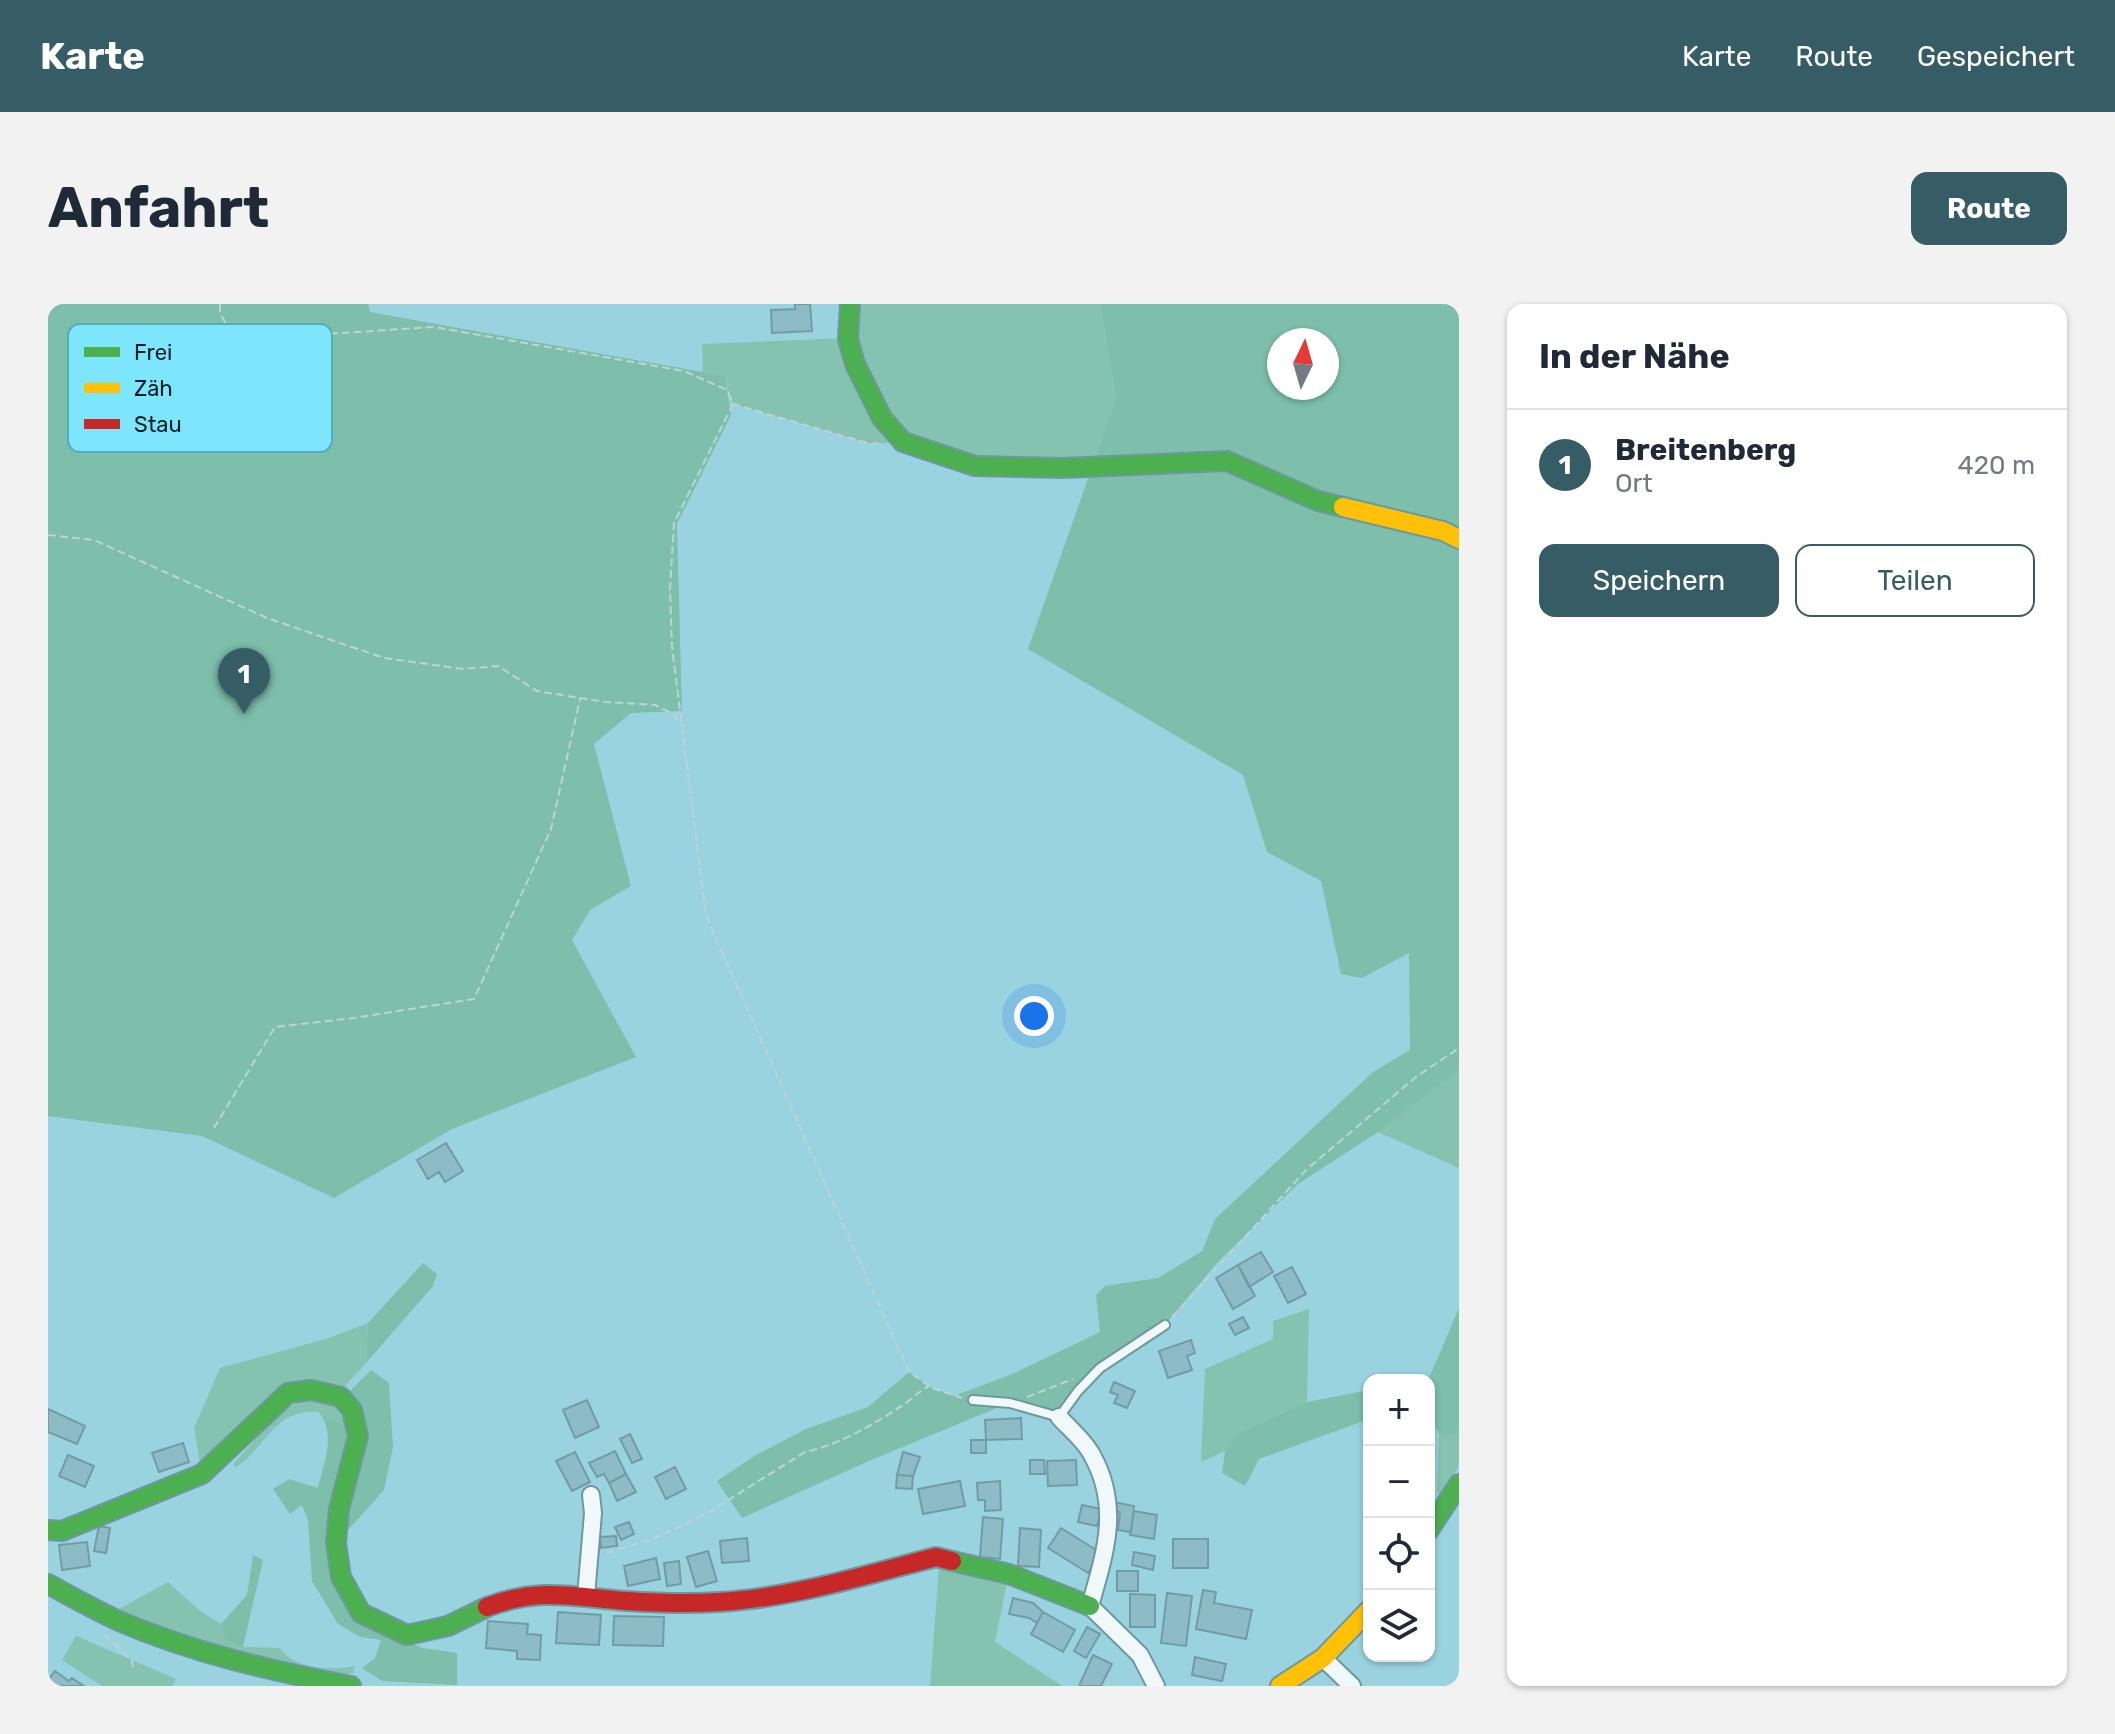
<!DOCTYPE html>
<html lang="de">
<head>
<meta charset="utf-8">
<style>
  :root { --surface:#fff; --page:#f2f2f3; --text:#1f2937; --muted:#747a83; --line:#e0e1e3; --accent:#365d65 }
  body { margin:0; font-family:Rubik,sans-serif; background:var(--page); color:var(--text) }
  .controls { position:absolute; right:24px; bottom:24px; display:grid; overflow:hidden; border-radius:16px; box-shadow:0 2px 6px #0004 }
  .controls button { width:72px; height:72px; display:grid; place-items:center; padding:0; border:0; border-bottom:2px solid var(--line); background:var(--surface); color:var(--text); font:40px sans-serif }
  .compass { position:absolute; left:1219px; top:24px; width:72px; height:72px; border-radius:50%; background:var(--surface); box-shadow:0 2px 6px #0004; rotate:5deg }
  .you { position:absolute; left:986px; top:712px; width:28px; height:28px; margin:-20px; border:6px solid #fff; border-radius:50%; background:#1a73e8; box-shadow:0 0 0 12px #1a73e833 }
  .badge { display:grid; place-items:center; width:52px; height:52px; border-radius:50%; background:var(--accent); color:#fff; font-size:26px; font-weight:700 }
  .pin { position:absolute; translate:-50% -66px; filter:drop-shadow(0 2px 4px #0008) }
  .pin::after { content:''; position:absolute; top:42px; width:28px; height:24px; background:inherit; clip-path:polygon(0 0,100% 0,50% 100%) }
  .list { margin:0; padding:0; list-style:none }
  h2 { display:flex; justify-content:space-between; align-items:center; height:104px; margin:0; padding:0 32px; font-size:34px }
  h2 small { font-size:26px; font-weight:400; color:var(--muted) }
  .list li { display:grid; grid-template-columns:52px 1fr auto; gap:24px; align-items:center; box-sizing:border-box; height:112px; padding:0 32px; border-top:2px solid var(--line) }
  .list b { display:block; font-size:30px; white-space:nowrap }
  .list p { margin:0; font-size:26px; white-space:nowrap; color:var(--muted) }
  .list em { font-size:26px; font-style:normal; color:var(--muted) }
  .actions { display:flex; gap:16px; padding:24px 32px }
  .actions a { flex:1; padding:18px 0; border:2px solid var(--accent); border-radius:16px; text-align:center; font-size:28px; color:var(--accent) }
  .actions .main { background:var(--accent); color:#fff }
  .icon { flex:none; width:44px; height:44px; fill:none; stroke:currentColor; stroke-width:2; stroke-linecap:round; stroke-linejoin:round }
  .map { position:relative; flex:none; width:1411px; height:1382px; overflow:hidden; border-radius:16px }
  header { display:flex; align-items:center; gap:48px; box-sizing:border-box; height:112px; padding:0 40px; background:var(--accent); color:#fff }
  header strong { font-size:38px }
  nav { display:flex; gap:44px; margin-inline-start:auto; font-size:28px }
  .intro { display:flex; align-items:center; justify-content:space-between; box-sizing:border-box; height:192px; padding:0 48px }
  h1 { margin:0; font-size:56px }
  .button { padding:20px 36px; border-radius:16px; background:var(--accent); color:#fff; font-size:28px; font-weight:700 }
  main { display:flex; gap:48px; padding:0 48px }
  aside { flex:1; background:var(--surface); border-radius:16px; box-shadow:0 2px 6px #0004 }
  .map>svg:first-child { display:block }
</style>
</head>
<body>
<header>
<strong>Karte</strong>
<nav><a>Karte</a><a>Route</a><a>Gespeichert</a></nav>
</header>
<div class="intro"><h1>Anfahrt</h1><a class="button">Route</a></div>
<main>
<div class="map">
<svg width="1411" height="1382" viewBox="0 0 1411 1382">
  <rect width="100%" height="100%" fill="#9ad3e0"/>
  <path fill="#85c2b0" d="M802 0H1052L1068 95 1044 163 927 162 855 138 823 140 685 100 676 72 655 68 654 40 799 34Z
    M1411 766V864L1330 828Z
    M1261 1005 1259 1098 1191 1129 1177 1147 1153 1158 1157 1065 1225 1035V1017Z
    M320 1019 318 1059 294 1085 268 1078 153 1164 146 1124 172 1064 281 1034Z
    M276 1094 290 1105 299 1121 274 1113 271 1108C226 1104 220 1142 187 1164L186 1159 232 1109 252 1096Z
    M1411 1126V1162L1393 1191 1389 1188 1391 1130 1408 1132Z
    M891 1263 959 1278 947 1338 1014 1382H882Z
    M120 1278 151 1306 173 1320 179 1336 195 1343 232 1344C245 1365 285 1367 307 1362L305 1369 290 1372 177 1348 71 1305Z
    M28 1332 128 1375 124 1382H54L14 1356Z"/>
  <path fill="#7dbfaa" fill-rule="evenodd" d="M0 0H320L322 8 677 72 683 111 629 220 634 407 583 409 546 440 583 582 542 606 524 636 588 753 404 825 286 894 154 832 0 812Z
    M1052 0H1411V766L1330 828 1250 880 1169 959 1117 1021 1051 1065 1011 1113 961 1099 823 1156 694 1214 669 1177 708 1151 758 1125 820 1103 861 1068 884 1084 906 1092 962 1071 1052 1028 1048 991 1057 982 1110 974 1154 947 1167 915 1325 768 1362 746 1361 649 1314 674 1293 670 1273 577 1219 548 1195 471 980 345 1068 95ZM1231 36H1279V84H1231Z
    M375 959 389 970 385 982 318 1059 320 1019Z
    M1411 1004V1126L1408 1132 1391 1130 1381 1106V1076H1372L1381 1074Z
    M323 1066 341 1079 345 1143 336 1186 300 1226V1089Z
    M1321 1086V1115L1211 1155 1197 1182 1174 1169 1177 1147 1191 1129 1259 1098Z
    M274 1113 299 1121 294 1287 359 1337 374 1344 409 1349V1381L334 1377 314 1364 327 1354 333 1336 312 1333 290 1320 264 1277 260 1217 254 1201 242 1210 225 1185 241 1175 270 1184C275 1161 287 1135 274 1113Z
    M205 1251 215 1256 195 1343 178 1336 173 1320 199 1291Z"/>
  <path fill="#8dbbc6" stroke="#729ca5" stroke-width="2" d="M747 0H762L764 27 724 29 723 6 747 5Z
    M398 839 415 867 397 878 391 868 380 875 369 856Z
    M1213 948 1225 968 1201 983 1190 961Z
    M1190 961 1207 992 1185 1005 1168 974Z
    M1244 963 1258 990 1240 999 1226 972Z
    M1195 1013 1201 1024 1187 1031 1181 1020Z
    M1143 1036 1147 1049 1139 1052 1144 1066 1120 1074 1111 1047Z
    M1066 1078 1087 1087 1079 1104 1066 1099 1070 1091 1062 1088Z
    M539 1096 551 1123 527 1134 515 1106Z
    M0 1105 37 1122 29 1140 0 1128Z
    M973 1114 974 1135 938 1136 937 1116Z
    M582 1130 594 1155 584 1159 572 1135Z
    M923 1136H938V1149H923Z
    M135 1139 141 1158 111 1168 104 1149Z
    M567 1147 578 1170 561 1179 556 1170 549 1173 541 1159Z
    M527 1148 542 1178 524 1187 508 1157Z
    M855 1148 872 1153 865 1172 849 1171Z
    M20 1151 46 1162 37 1183 11 1172Z
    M982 1156H996L997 1170H982Z
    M1028 1156 1029 1181 1000 1182 999 1157Z
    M627 1163 638 1185 618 1195 607 1173Z
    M578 1170 588 1188 569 1197 561 1179Z
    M849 1171 865 1172 864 1185 848 1184Z
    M912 1177 917 1202 875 1210 870 1185Z
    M952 1177 953 1206 937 1207V1196H930L929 1179Z
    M1065 1198 1086 1202 1083 1228 1070 1226 1072 1208 1064 1207Z
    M1034 1201 1053 1205 1049 1222 1030 1218Z
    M1086 1207 1109 1211 1106 1235 1082 1231Z
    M935 1213 955 1215 952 1255 932 1253Z
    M581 1218 586 1230 573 1236 567 1223Z
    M51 1222 62 1224 58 1249 46 1247Z
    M972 1224 993 1226 991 1263 970 1262Z
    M1013 1224 1053 1249 1040 1269 1000 1244Z
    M568 1232 569 1242 553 1244 552 1233Z
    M699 1234 701 1257 674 1259 672 1237Z
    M1125 1235H1160V1264H1125Z
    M39 1238 42 1262 14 1266 11 1241Z
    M660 1247 669 1277 648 1283 639 1253Z
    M1086 1248 1107 1252 1105 1266 1084 1261Z
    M608 1254 612 1275 580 1282 576 1262Z
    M631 1257 633 1280 619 1282 616 1259Z
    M1069 1267H1090V1287H1069Z
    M1155 1286 1168 1288 1166 1299 1204 1306 1198 1335 1148 1325Z
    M1119 1289 1144 1292 1138 1342 1113 1339Z
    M1082 1290 1107 1291V1323H1082Z
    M965 1294 985 1299 995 1308 989 1319 981 1314 961 1310Z
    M510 1308 553 1311 551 1341 508 1339Z
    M995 1308 1027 1326 1015 1348 983 1330Z
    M566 1312 616 1313 615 1342 565 1341Z
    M440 1317 480 1320 479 1330 493 1331 492 1356 469 1355V1347L438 1344Z
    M1039 1323 1052 1330 1038 1354 1026 1347Z
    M1045 1351 1064 1360 1053 1382H1031Z
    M1147 1353 1178 1360 1174 1377 1144 1371Z
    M7 1367 21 1377 24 1374 36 1382H0V1376Z"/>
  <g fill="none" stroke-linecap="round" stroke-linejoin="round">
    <g stroke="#6e98a0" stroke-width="12">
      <path id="lane" d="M925 1096 962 1099 1011 1113 1030 1087 1052 1064 1117 1021"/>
    </g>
    <g stroke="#6e98a0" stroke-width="20">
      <path id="street" d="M1011 1113C1022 1125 1037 1137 1044 1151 1073 1203 1057 1249 1042 1302L1092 1351 1108 1382
        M538 1292 545 1209 543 1191
        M1275 1354 1304 1382"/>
    </g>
    <g stroke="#6e98a0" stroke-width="22">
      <path id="fast" d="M802 0 800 35 807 60 834 114 855 138 927 162 1015 164 1179 157 1270 197 1295 203
        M0 1226 14 1227 154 1170 240 1089 263 1086 293 1093 304 1106 310 1132 291 1205 288 1239 293 1273 313 1309 359 1331 400 1322 439 1303
        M1381 1226 1411 1180
        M904 1257 961 1270 1042 1302
        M0 1280C24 1293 47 1306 71 1317 145 1349 224 1367 303 1382"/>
    </g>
    <g stroke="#6e98a0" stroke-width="22">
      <path id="slow" d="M1295 203 1395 227 1411 235
        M1232 1382 1275 1354 1321 1306"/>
    </g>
    <g stroke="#6e98a0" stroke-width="22">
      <path id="jam" d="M439 1303C492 1283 525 1293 579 1297 609 1299 641 1300 671 1298 743 1294 818 1271 888 1253L904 1257"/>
    </g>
    <path stroke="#c0d2d6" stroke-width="2" stroke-dasharray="8 4" stroke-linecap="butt" d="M172 0V9L184 31 215 34 386 23 636 67 679 86 685 100 823 140 833 139
      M0 1 1 0
      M685 100 626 219 622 285 624 343 658 612 861 1068 884 1084 914 1094
      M0 231 46 236 219 314 336 354 415 365 450 362 489 387 557 398 607 401 625 410 635 422
      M166 824 227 723 306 714 426 695 503 525 532 395
      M1124 1013 1259 865 1368 773 1411 744
      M979 1093 1025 1075
      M559 1249 602 1236 658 1210 757 1148C791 1141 826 1120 855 1101 864 1095 871 1087 881 1082
      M57 1331 84 1356 85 1363"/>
    <use href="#lane" stroke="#f0f8fa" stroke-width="8"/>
    <use href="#street" stroke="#f0f8fa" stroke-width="16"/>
    <use href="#fast" stroke="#4caf50" stroke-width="18"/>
    <use href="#slow" stroke="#ffc107" stroke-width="18"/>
    <use href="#jam" stroke="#c62828" stroke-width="18"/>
  </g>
  <rect x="20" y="20" width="264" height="128" rx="12" fill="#7de6fd" stroke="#58aabc" stroke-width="2"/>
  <rect x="36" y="43" width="36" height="10" fill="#4caf50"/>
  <rect x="36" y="79" width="36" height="10" fill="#ffc107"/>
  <rect x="36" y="115" width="36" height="10" fill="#c62828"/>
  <g font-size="22" fill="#001d23">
    <text x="86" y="56">Frei</text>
    <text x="86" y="92">Zäh</text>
    <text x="86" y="128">Stau</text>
  </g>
</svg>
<div class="controls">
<button>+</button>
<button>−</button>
<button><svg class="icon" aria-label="locate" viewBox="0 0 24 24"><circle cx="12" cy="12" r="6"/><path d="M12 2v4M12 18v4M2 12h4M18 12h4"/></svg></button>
<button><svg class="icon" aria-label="layers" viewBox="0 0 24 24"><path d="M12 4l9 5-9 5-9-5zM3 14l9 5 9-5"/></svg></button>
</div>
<svg class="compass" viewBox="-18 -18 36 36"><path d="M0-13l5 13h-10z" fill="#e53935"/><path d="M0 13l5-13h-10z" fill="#747a83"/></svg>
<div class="you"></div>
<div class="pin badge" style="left:196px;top:410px">1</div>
</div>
<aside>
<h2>In der Nähe<small></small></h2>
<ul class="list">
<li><span class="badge">1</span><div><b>Breitenberg</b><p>Ort</p></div><em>420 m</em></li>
</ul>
<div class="actions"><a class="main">Speichern</a><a>Teilen</a></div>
</aside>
</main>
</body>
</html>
